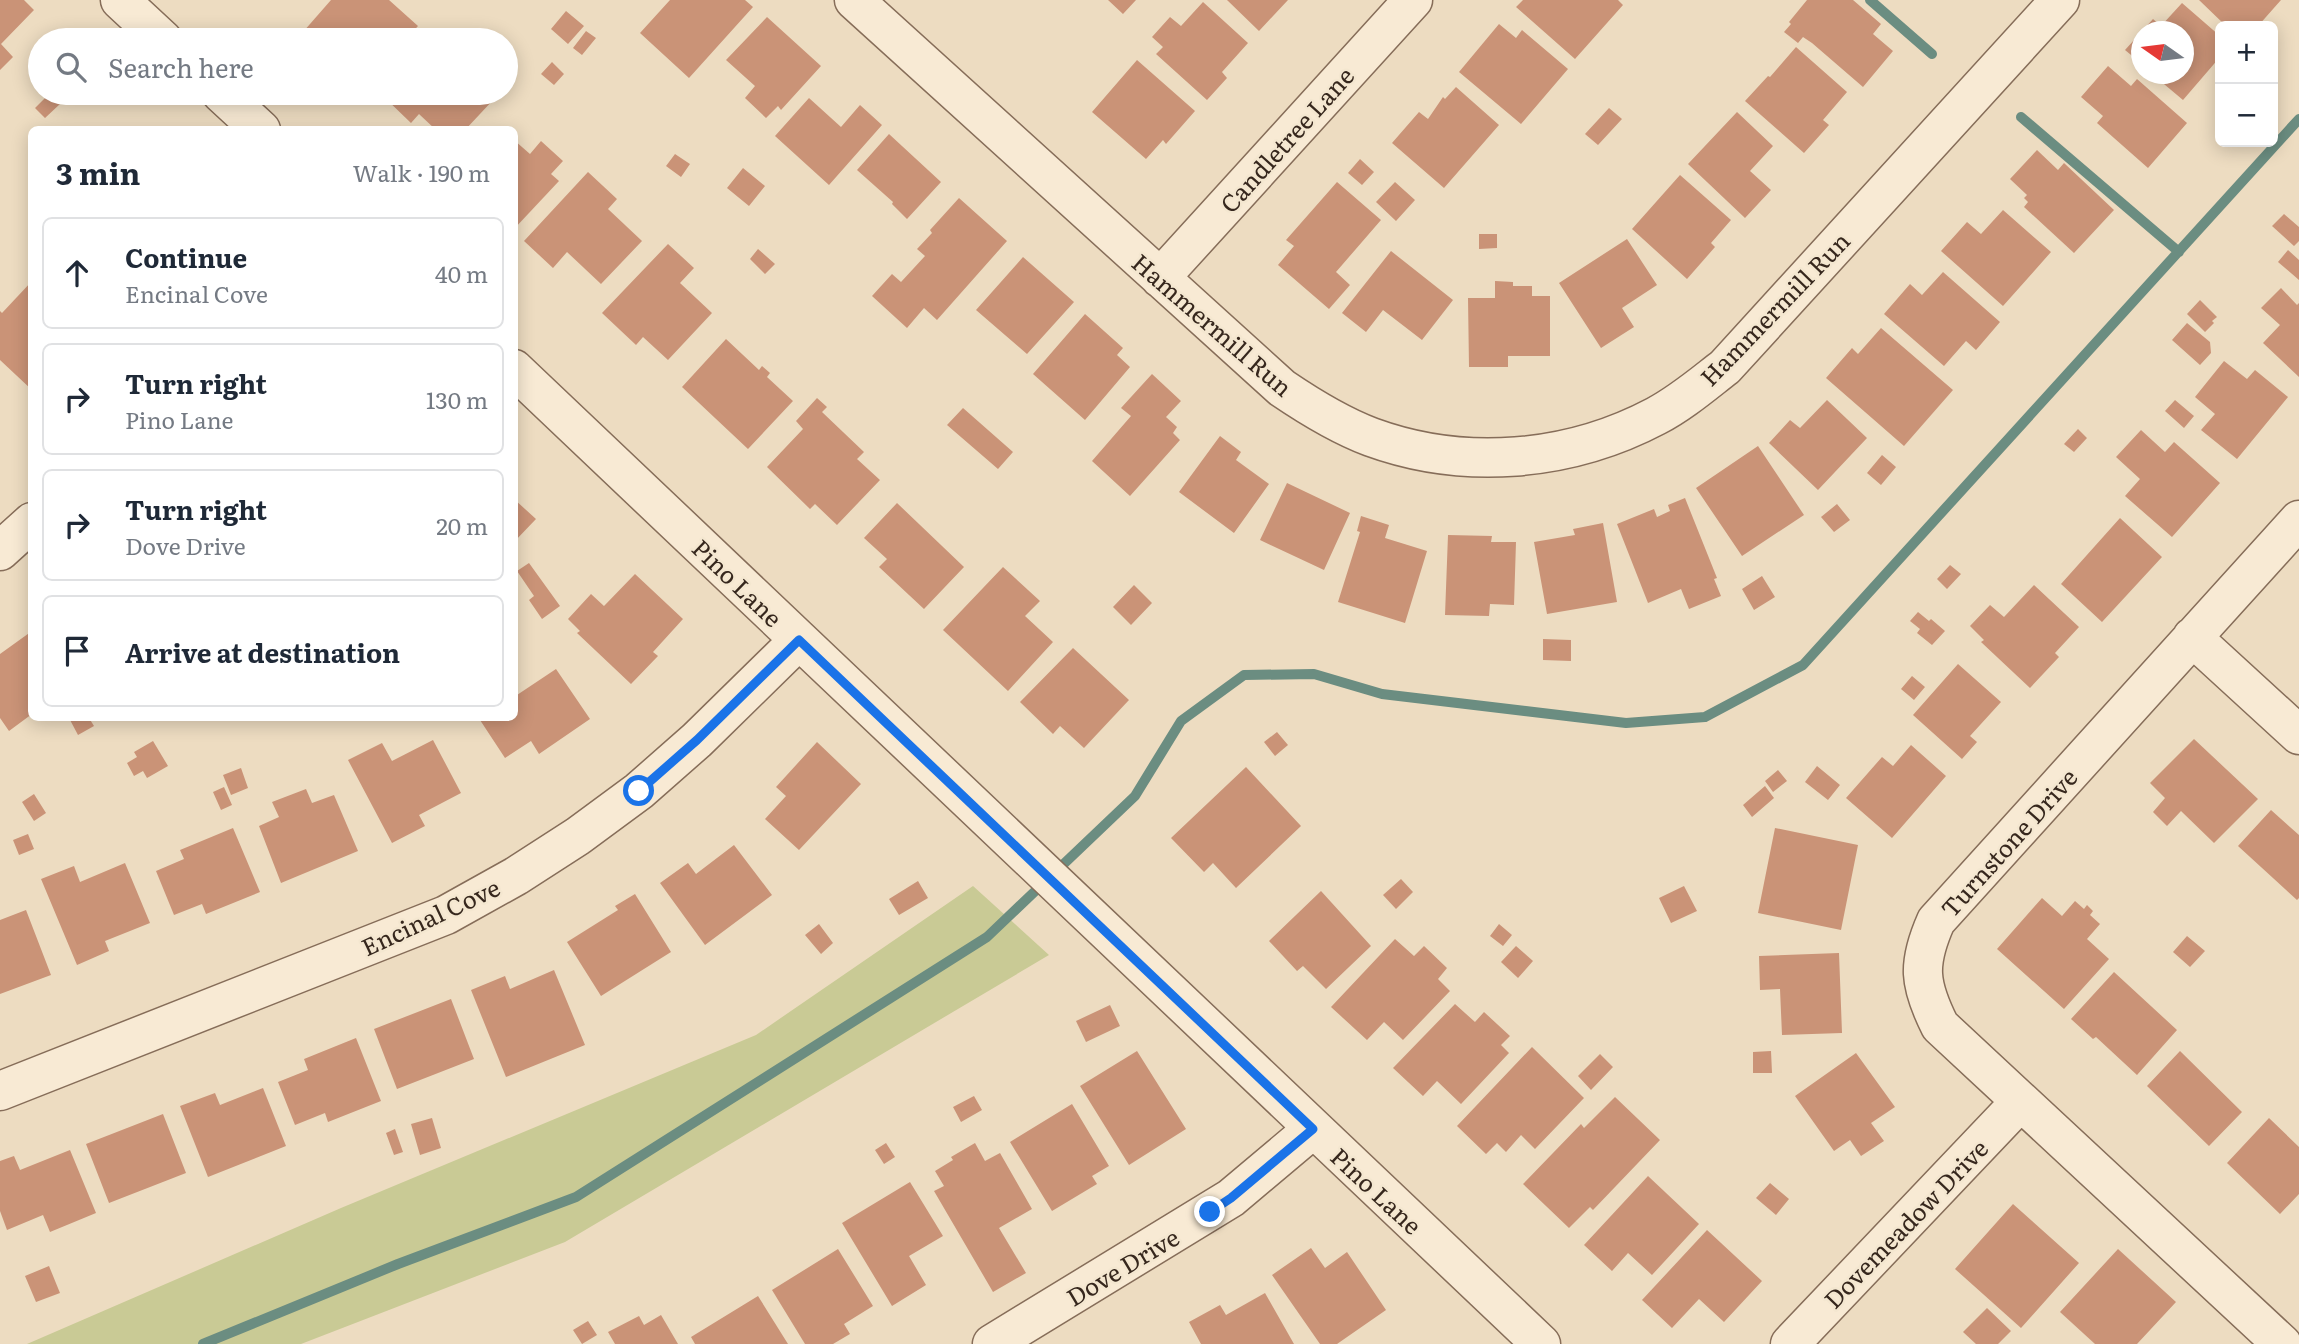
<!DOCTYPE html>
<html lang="en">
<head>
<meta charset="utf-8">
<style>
  :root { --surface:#fff; --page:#f6f6f7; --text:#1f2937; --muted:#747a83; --line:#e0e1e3 }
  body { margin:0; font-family:Literata,serif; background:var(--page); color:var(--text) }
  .controls { position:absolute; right:21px; top:21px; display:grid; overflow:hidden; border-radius:10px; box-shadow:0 4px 18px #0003 }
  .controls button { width:63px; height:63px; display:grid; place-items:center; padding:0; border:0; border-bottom:2px solid var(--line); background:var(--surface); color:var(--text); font:35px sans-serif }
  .compass { position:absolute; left:2131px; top:21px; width:63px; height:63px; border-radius:50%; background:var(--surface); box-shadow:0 4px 18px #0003; rotate:284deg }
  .stop { position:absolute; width:21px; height:21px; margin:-16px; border:5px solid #1a73e8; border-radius:50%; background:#fff }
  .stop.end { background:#1a73e8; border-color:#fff; box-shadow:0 2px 7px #0008 }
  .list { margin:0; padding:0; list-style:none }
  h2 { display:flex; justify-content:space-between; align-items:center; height:91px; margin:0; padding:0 28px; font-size:30px }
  h2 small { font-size:23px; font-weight:400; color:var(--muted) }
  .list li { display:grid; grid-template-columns:46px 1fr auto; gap:21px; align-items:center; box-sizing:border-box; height:112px; margin:0 14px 14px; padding:0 14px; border:2px solid var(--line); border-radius:10px }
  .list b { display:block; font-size:26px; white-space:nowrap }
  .list p { margin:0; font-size:23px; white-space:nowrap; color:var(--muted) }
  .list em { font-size:23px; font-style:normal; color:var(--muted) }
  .icon { flex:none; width:38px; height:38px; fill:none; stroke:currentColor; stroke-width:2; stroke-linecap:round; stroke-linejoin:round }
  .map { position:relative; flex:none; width:2299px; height:1344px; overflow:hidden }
  .search { position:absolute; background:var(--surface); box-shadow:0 4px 18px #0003; left:28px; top:28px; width:490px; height:77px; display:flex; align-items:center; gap:18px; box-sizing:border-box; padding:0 24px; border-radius:38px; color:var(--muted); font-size:26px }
  .panel { position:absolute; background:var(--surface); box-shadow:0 4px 18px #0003; left:28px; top:126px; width:490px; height:595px; border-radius:10px }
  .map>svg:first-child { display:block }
</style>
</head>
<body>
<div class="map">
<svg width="2299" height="1344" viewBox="0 0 2299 1344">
  <rect width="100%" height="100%" fill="#eddcc1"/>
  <path fill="#c9ca95" d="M973 886 1049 955 565 1242 301 1344H27L341 1208 756 1035Z"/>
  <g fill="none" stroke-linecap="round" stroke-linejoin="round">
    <path stroke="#6b8d81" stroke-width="10" d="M1870 0 1932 54
      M2021 117 2179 252
      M203 1344 398 1264 576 1197 987 937 1135 796 1181 721 1244 675 1314 674 1382 694 1626 723 1705 717 1803 665 2299 119"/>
  </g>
  <path fill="#ca9377" d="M0 0H24L34 10 1 44 13 57 0 70Z
    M331 0H389L418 26 405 40H313L303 32Z
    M670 0H745L753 7 689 78 640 33Z
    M1108 0H1136L1123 14Z
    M1227 0H1288L1259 31Z
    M1523 0H1618L1623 5 1575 59 1516 7Z
    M1807 0H1853L1881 24 1873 34 1893 51 1863 87 1812 43 1803 37 1798 43 1784 32 1791 24 1789 22Z
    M2199 0H2281L2258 26H2226Z
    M1203 2 1248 43 1222 72 1227 78 1207 100 1156 54 1163 47 1152 37 1170 17 1181 26Z
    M2182 3 2220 36V57L2183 100 2152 74H2184V32H2142V64L2125 50 2153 19 2161 26Z
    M566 11 584 26 568 44 551 29Z
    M767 17 821 66 781 110 778 106 766 118 745 98 755 86 726 60Z
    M1499 24 1516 38 1522 30 1568 69 1521 124 1459 72Z
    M586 31 596 38 582 55 573 48Z
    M1796 47 1847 92 1823 120 1829 125 1804 153 1745 101 1768 76 1770 77Z
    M1137 60 1195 111 1166 144 1163 140 1146 159 1092 112Z
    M552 62 564 74 554 85 541 74Z
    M2108 66 2131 86 2137 79 2187 123 2148 168 2097 123 2103 116 2081 97Z
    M1456 87 1499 125 1444 188 1392 143 1419 112 1428 119 1443 97 1445 99Z
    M386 93H487L494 99 465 130H436L419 114 411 123 383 96Z
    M49 94 60 104 45 118 35 108Z
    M809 98 841 127 860 105 882 125 829 185 775 136Z
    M1609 108 1622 119 1598 145 1585 134Z
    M1737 112 1773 146 1750 171 1771 190 1745 218 1688 164Z
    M889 134 941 182 907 219 892 204 893 202 857 170Z
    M514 140 530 154 541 141 563 161 551 174 559 181 514 229Z
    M2037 150 2058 170 2064 163 2114 210 2074 253 2024 207 2028 202 2024 198 2027 195 2010 179Z
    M675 154 690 164 681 177 666 166Z
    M1360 159 1374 172 1362 185 1348 173Z
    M743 168 765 186 749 206 727 188Z
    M588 172 617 199 608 209 642 241 601 284 567 252 553 268 524 241Z
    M1680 175 1731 220 1711 243 1715 247 1687 279 1632 229Z
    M1337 182 1381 220 1336 272 1350 285 1329 309 1278 265 1294 246 1286 240Z
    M1395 182 1415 200 1396 221 1376 202Z
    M959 198 1007 241 937 320 924 308 907 328 872 296 892 274 901 282 925 256 917 249 932 233 930 230Z
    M2003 210 2051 252 2003 306 1941 251 1967 222 1981 234Z
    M2284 214 2299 227V241L2294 246 2272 226Z
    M1479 234H1497V248L1479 249Z
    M1627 239 1657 285 1622 308 1634 327 1601 348 1559 283Z
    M668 244 694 268 680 283 712 313 668 360 643 337 636 345 602 313Z
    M758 249 775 264 765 274 750 259Z
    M2288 250 2299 260V280L2278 262Z
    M1391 251 1453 300 1422 340 1383 310 1366 332 1342 313Z
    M1023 257 1074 302 1027 354 976 310Z
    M1943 272 2000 322 1976 350 1966 341 1944 366 1884 314 1910 284 1922 295Z
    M32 281V390L0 360V311L2 313Z
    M1495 281 1513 282V286H1532V296H1550V356H1508V367H1469L1468 298H1495Z
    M2281 288 2297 305 2299 303V377L2263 343 2280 325 2261 308Z
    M2200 300 2217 317 2212 321 2214 323 2205 332 2187 314Z
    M1085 314 1123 348 1117 355 1130 367 1085 420 1033 374Z
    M2187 323 2210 342 2211 353 2200 365 2172 340Z
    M1881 328 1953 390 1904 446 1826 378 1852 348 1858 354Z
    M726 339 759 370 762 366 770 373 767 377 793 401 748 449 682 387Z
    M2224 361 2247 379 2255 370 2288 397 2237 459 2201 430 2215 414 2195 397Z
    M1152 374 1181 401 1166 417 1177 427 1173 433 1180 440 1130 496 1092 461 1131 416 1121 408Z
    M817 398 827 407 822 412 864 452 857 459 880 480 837 525 815 504 810 509 767 467 803 429 796 421Z
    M1827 400 1867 438 1818 490 1769 443 1790 420 1800 428Z
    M2175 400 2194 416 2184 428 2165 411Z
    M963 408 1013 452 998 469 947 425Z
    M2078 429 2087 438 2074 452 2064 444Z
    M2141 430 2165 452 2174 442 2220 483 2172 537 2125 496 2140 479 2116 457Z
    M1220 436 1241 452 1236 460 1269 484 1234 533 1179 492Z
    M1758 446 1804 515 1742 556 1696 488Z
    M1882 455 1896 467 1881 485 1867 473Z
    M1287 483 1350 513 1324 570 1260 540Z
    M1685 498 1717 578 1714 579 1721 596 1689 609 1681 589 1648 603 1617 524 1654 509 1657 517 1670 511 1668 505Z
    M514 499 536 519 514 542Z
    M897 503 964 567 924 609 879 567 887 559 864 538Z
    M1837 504 1850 520 1834 532 1821 517Z
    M1361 516 1389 525 1385 538 1427 551 1405 623 1338 602 1360 532 1357 531Z
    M2120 518 2162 557 2102 622 2061 584Z
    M1603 523 1617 602 1547 614 1534 542 1575 535 1573 529Z
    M1448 535 1492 536 1491 542H1516L1514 605 1490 604 1489 616 1445 615Z
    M529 563 560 606 542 619 529 600 534 596 517 571Z
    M1950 565 1961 574 1947 589 1937 579Z
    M1003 567 1040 601 1025 616 1053 642 1008 691 943 630Z
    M635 574 683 619 653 652 658 656 631 684 577 633 580 631 568 619 591 594 604 606Z
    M1762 576 1775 597 1754 610 1742 589Z
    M1134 585 1152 603 1131 625 1113 607Z
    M2034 585 2079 627 2055 653 2059 657 2030 688 1981 642 1984 640 1970 626 1990 605 2004 617Z
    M1918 612 1929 621 1931 619 1945 631 1932 645 1917 633 1920 629 1910 621Z
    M32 631V714L9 731 0 718V654Z
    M1543 639 1571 640V661L1543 660Z
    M1073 648 1129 700 1084 748 1060 726 1053 734 1020 702Z
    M1958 664 2001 702 1970 736 1977 742 1962 759 1913 715Z
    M556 669 590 719 539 754 531 741 505 758 480 720 483 718H514V697Z
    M1912 676 1925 687 1914 700 1901 689Z
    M69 718H89L94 726 78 735Z
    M1277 732 1288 745 1275 756 1264 742Z
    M2194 739 2258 799 2214 843 2181 811 2167 826 2153 812 2165 798 2150 783Z
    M433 740 461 793 419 815 425 826 392 843 348 760 382 743 392 761Z
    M153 741 168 766 147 778 143 771 134 776 127 763 137 757 134 752Z
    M817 742 861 784 799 850 765 819 786 796 776 787Z
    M1911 745 1946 776 1892 838 1846 798 1882 757 1893 766Z
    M1817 766 1840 785 1828 800 1805 782Z
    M1246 767 1301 826 1236 888 1213 863 1204 872 1171 838Z
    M241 768 248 788 231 795 223 775Z
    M1778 770 1787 781 1773 792 1765 781Z
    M1765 786 1774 798 1752 817 1743 805Z
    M224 787 232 805 221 810 213 792Z
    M306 789 312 803 334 795 358 851 281 883 259 826 279 817 272 802Z
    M34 794 46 813 34 821 22 802Z
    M2271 810 2299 835V898L2297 900 2238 846Z
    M233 828 260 892 206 914 202 904 174 915 156 871 184 859 180 850Z
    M1775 828 1858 845 1841 930 1758 913Z
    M28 834 34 849 19 855 13 840Z
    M734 845 772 895 705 945 660 883 688 863 696 874Z
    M125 863 150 923 105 941 109 951 77 965 41 879 74 866 80 882Z
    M1401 879 1413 892 1396 909 1383 895Z
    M918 881 928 898 899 915 889 899Z
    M1684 886 1697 911 1671 923 1659 898Z
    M1321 891 1371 946 1326 989 1303 966 1297 971 1269 941Z
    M635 894 671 952 601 996 567 942 618 910 615 906Z
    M2042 898 2062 916 2075 901 2084 909 2087 905 2093 911 2090 915 2100 924 2087 939 2109 959 2064 1009 1997 949Z
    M26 910 51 975 0 994V920Z
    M819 924 833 943 821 954 805 935Z
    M1499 924 1512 935 1503 946 1490 936Z
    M2187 936 2205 951 2190 967 2173 952Z
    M1395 939 1414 956 1424 946 1447 968 1438 979 1450 991 1403 1040 1384 1022 1367 1040 1331 1007Z
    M1516 946 1533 961 1518 978 1501 962Z
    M1839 953 1842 1033 1782 1035 1780 989 1760 990 1759 956Z
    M554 970 585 1045 506 1077 471 990 505 976 510 989Z
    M2114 972 2177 1030 2137 1075 2096 1037 2093 1039 2071 1019Z
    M451 999 474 1059 397 1089 374 1029Z
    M1455 1004 1475 1022 1484 1012 1510 1036 1501 1045 1509 1053 1461 1104 1437 1081 1423 1096 1393 1068Z
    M1110 1005 1120 1026 1086 1042 1076 1021Z
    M356 1038 381 1101 328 1122 325 1113 295 1125 278 1082 308 1070 304 1059Z
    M1532 1047 1584 1098 1535 1149 1521 1135 1506 1152 1497 1143 1486 1154 1457 1126Z
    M1137 1051 1186 1129 1129 1165 1080 1086Z
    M1771 1051 1772 1073H1753V1052Z
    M2180 1051 2242 1112 2209 1146 2147 1086Z
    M1856 1053 1895 1107 1871 1123 1884 1141 1861 1156 1850 1140 1834 1151 1795 1096Z
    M1600 1054 1613 1067 1591 1090 1578 1076Z
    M263 1088 286 1146 208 1177 180 1106 215 1093 220 1105Z
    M974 1096 982 1110 961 1122 953 1107Z
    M1615 1097 1660 1140 1593 1210 1590 1207 1569 1228 1523 1184 1581 1124 1584 1128Z
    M1072 1104 1109 1166 1092 1176 1097 1184 1052 1211 1010 1142Z
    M163 1114 186 1173 109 1203 86 1144Z
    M432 1118 441 1148 420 1155 411 1124Z
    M2269 1118 2299 1147V1194L2280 1214 2227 1163Z
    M395 1129 403 1152 394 1155 386 1133Z
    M886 1143 895 1157 884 1164 875 1150Z
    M975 1143 985 1161 1000 1153 1032 1209 999 1228 1026 1273 993 1292 934 1191 944 1186 935 1171 953 1160 951 1157Z
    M70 1150 96 1213 50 1232 43 1215 7 1230 0 1211V1161L14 1156 20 1170Z
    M1648 1176 1699 1224 1652 1275 1628 1253 1612 1271 1584 1245Z
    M910 1182 943 1236 909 1256 926 1285 892 1306 842 1223Z
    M1770 1183 1789 1199 1776 1215 1756 1198Z
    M2013 1204 2079 1263 2021 1328 1955 1269Z
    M1707 1230 1762 1281 1724 1322 1699 1299 1672 1328 1642 1300Z
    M1311 1248 1325 1268 1347 1252 1386 1310 1337 1344H1320L1272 1275Z
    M838 1249 873 1306 844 1324 850 1334 833 1344H805L772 1290Z
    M2118 1249 2176 1302 2137 1344H2095L2060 1312Z
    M49 1266 60 1293 36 1302 25 1276Z
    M1265 1293 1294 1344H1201L1189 1322 1220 1305 1226 1315Z
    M758 1296 788 1344H695L691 1337Z
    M1987 1308 2011 1331 1998 1344H1976L1963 1332Z
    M661 1315 678 1344H615L608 1332 639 1316 644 1325Z
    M588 1321 597 1335 582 1344 573 1330Z"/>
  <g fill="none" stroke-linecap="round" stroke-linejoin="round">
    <g stroke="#866d59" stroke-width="41">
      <path id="minor" d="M120 0 163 40
        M854 0 1282 388C1310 407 1339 425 1371 437 1464 471 1569 462 1656 416 1681 403 1703 384 1725 367L2060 0
        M221 93 261 130
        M1160 278 1413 0
        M514 369 1541 1344
        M0 551 32 522
        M2192 637 2299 735
        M0 1091 446 915 516 876 578 836 639 791 697 740 799 640
        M992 1344 1231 1198 1313 1129
        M1790 1344 2020 1102
        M2282 1344 1940 1026C1919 984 1917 964 1936 921L2299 520"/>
    </g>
    <use href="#minor" stroke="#f8ead4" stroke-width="38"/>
  </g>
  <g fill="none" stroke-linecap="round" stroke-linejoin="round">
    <path stroke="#1a73e8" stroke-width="9" d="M639 791 697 740 799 640 1313 1129 1231 1198 1210 1212"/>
  </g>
  <g text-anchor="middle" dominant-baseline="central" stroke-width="5" stroke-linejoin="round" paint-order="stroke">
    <g font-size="24" fill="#36271d" stroke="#f4e7d0">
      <text transform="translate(1286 139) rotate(-48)">Candletree Lane</text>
      <text transform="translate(1774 308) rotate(-46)">Hammermill Run</text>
      <text transform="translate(1213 324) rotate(41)">Hammermill Run</text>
      <text transform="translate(738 582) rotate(44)">Pino Lane</text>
      <text transform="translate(2008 842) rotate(-48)">Turnstone Drive</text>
      <text transform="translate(430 916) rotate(-25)">Encinal Cove</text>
      <text transform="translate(1377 1190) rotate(43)">Pino Lane</text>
      <text transform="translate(1905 1223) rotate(-46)">Dovemeadow Drive</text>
      <text transform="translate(1122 1266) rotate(-31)">Dove Drive</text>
    </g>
  </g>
</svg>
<div class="controls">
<button>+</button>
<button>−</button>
</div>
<svg class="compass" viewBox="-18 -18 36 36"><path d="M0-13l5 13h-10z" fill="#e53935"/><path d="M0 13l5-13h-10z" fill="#747a83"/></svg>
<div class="stop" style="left:639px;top:791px"></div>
<div class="stop end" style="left:1210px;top:1212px"></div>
<div class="search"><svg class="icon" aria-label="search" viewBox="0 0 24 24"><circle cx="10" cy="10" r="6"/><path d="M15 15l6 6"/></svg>Search here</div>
<section class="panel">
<h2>3 min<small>Walk · 190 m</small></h2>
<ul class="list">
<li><svg class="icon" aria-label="ahead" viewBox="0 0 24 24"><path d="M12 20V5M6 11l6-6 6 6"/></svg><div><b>Continue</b><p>Encinal Cove</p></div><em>40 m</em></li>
<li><svg class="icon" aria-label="right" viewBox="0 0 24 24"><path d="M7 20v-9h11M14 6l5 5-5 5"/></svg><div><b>Turn right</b><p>Pino Lane</p></div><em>130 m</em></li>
<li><svg class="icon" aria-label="right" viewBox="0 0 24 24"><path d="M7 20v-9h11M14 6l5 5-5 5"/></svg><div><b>Turn right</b><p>Dove Drive</p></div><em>20 m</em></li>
<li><svg class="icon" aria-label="arrive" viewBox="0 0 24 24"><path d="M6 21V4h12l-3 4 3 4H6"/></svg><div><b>Arrive at destination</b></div></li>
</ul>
</section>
</div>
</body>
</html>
